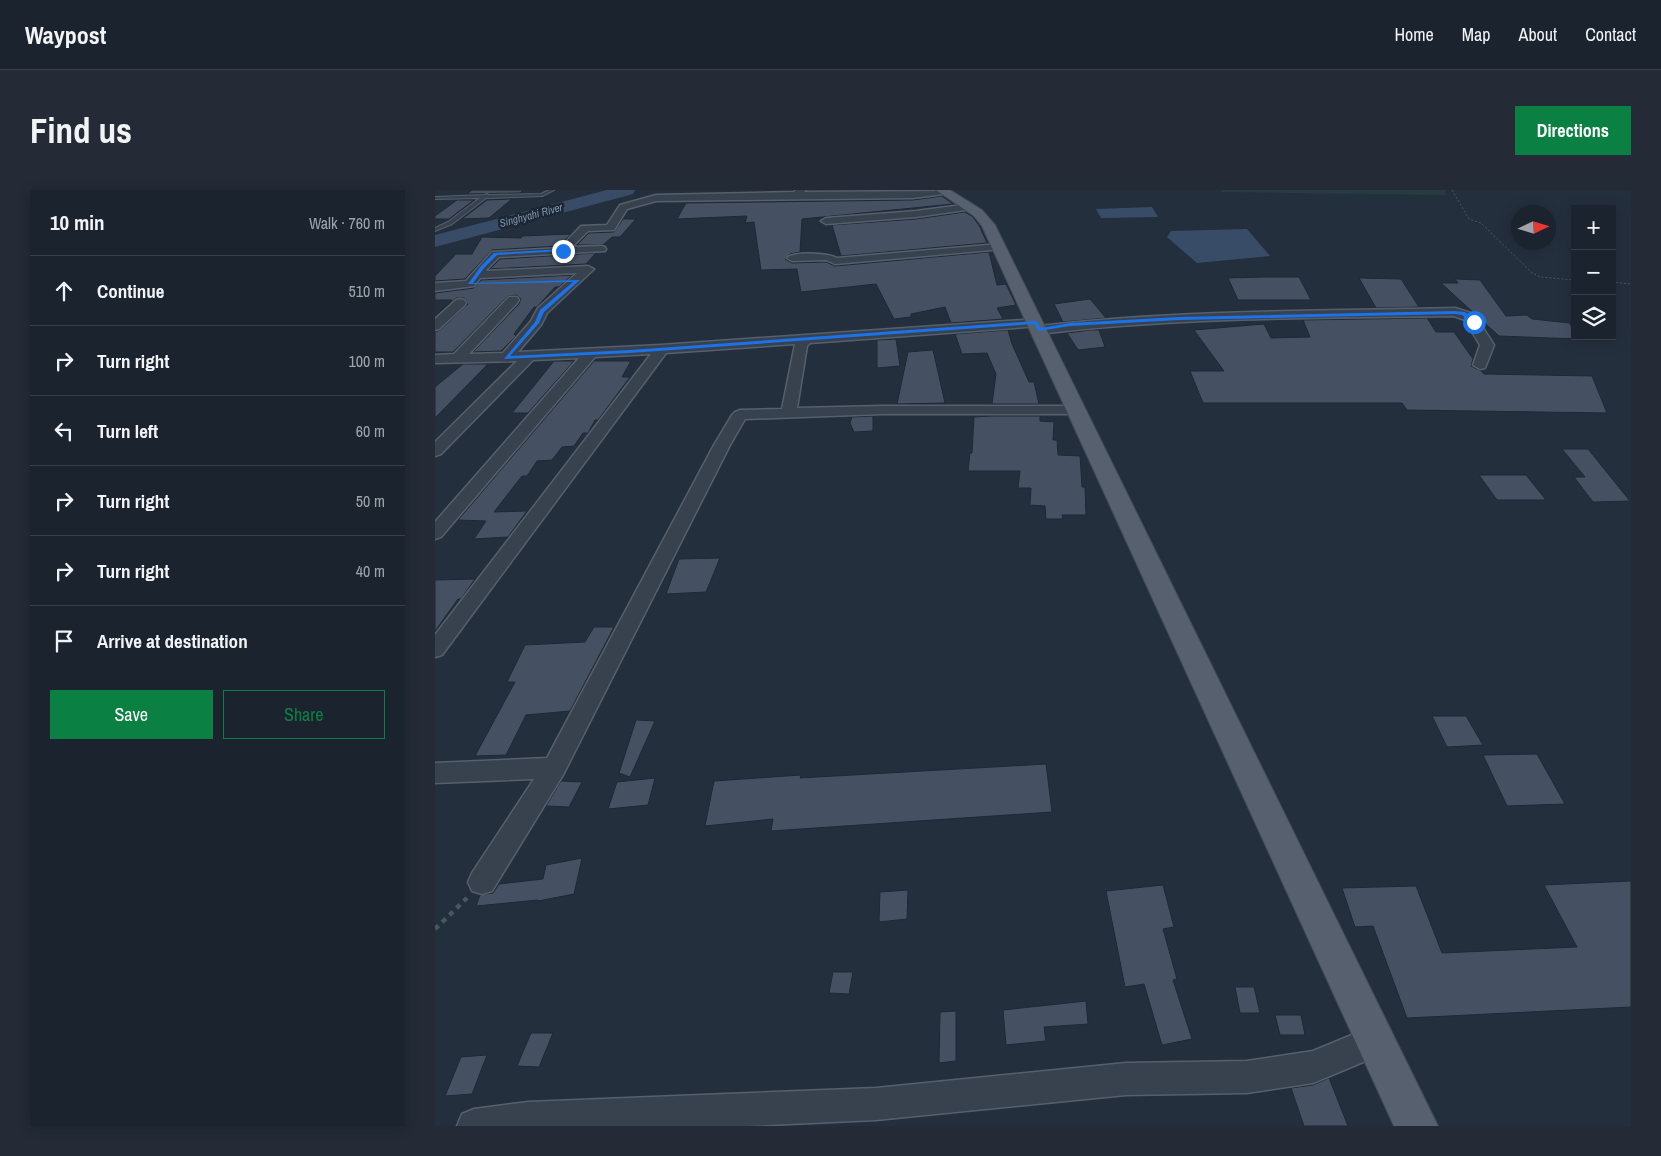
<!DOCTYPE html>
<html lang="en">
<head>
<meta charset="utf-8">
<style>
  :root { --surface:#1b232e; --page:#242b36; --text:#f1f3f6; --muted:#a0a4aa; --line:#39404a; --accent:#0b8043 }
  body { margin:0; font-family:"Archivo Narrow",sans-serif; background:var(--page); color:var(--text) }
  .controls { position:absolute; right:15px; top:15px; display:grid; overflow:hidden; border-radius:0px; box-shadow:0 2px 12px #0003 }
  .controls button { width:45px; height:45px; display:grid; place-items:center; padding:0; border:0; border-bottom:1px solid var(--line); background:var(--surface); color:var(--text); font:25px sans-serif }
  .compass { position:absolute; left:1076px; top:15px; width:45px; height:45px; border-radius:50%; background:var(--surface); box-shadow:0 2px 12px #0003; rotate:86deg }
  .stop { position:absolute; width:15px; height:15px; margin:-11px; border:4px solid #1a73e8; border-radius:50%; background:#fff }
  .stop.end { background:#1a73e8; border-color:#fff; box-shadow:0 1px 5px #0008 }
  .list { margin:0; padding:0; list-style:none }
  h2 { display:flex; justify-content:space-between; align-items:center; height:65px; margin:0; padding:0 20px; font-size:21px }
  h2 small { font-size:16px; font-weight:400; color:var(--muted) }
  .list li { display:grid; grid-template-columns:32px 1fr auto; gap:15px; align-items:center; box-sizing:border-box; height:70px; padding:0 20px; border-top:1px solid var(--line) }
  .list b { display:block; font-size:19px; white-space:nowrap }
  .list em { font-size:16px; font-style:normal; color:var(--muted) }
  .actions { display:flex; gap:10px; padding:15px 20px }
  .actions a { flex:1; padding:11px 0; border:1px solid var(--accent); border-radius:0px; text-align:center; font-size:18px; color:var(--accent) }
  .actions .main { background:var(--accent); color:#fff }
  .icon { flex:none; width:28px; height:28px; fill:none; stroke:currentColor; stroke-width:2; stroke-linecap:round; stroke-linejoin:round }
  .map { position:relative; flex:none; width:1196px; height:936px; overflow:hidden; border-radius:0px }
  header { display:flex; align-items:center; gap:30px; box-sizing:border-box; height:70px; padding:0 25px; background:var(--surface); border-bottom:1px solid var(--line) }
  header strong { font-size:24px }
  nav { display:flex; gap:28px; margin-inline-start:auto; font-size:18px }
  .intro { display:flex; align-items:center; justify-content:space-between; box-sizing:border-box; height:120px; padding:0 30px }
  h1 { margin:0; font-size:35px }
  .button { padding:12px 22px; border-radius:0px; background:var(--accent); color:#fff; font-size:18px; font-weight:700 }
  main { display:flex; gap:30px; padding:0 30px }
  aside { flex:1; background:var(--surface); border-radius:0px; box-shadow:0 2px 12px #0003 }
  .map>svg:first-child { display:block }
</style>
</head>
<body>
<header>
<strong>Waypost</strong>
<nav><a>Home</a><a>Map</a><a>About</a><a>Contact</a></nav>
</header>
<div class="intro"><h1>Find us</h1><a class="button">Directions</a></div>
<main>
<aside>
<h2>10 min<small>Walk · 760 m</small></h2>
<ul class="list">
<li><svg class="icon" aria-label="ahead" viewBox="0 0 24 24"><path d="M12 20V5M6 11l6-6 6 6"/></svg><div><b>Continue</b></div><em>510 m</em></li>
<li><svg class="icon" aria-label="right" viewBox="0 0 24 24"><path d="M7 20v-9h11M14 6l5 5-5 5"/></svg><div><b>Turn right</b></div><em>100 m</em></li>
<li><svg class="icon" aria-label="left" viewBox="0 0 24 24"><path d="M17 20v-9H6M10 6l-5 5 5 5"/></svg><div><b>Turn left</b></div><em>60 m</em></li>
<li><svg class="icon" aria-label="right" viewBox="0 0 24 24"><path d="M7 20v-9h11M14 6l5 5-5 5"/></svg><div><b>Turn right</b></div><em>50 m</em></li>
<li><svg class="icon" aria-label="right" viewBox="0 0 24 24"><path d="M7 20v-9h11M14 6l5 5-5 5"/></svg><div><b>Turn right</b></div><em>40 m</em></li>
<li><svg class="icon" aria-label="arrive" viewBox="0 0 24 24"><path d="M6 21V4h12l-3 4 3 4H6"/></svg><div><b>Arrive at destination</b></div></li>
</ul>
<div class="actions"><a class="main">Save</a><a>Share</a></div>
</aside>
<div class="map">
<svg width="1196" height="936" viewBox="0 0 1196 936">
  <rect width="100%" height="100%" fill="#242f3e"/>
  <path fill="#263c3f" d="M786 0H1010L1011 5 786 2Z"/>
  <path fill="#394c67" d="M717 17 723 27 666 28 661 19Z
    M812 39 835 66 762 73 732 47 736 41Z"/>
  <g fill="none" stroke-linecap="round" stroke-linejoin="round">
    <path fill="#394c67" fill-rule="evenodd" d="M172 0H200L198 4 0 57V45Z"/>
  </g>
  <path fill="#455162" stroke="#1f2835" d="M37 0H88L85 3 32 4Z
    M507 6 518 14 367 29 365 62 355 64 350 69 357 73 391 72 400 76 554 62 562 95 571 94 581 115 562 118 568 129 516 133 510 117 476 124V127L459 129 441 94 366 102 362 79 326 80 319 32 310 33 312 26 242 29 251 13 478 10Z
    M77 9 54 28 27 29 52 10Z
    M22 10H39L14 29H0V26Z
    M530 22 538 27 545 37 552 53 406 66 397 35 481 29Z
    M188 29H201L185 47H177L168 55H142L154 43 179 42Z
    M136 44 124 56 57 60 30 89 0 91V86L21 64H37L47 47 86 48 88 46Z
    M161 63 151 74 55 79 65 69Z
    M137 85 124 97H120L102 117H99L79 144 81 146 66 161 38 162 84 114 86 109 82 105 73 106 18 162H0V142L5 140 33 114 29 108H21L0 126 17 110H0V103L39 98 46 90Z
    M830 87H864L876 110H803L793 88Z
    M924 88 966 89 984 117 941 118Z
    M1020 89 1045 90 1071 126 1092 125 1097 129 1135 133 1142 149 1064 146 1006 93H1023Z
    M655 109 671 128 628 132 619 114Z
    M992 128 1001 142H1019L1038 169 1036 176 1046 181 1049 184 1157 186 1172 223 972 220 967 213H768L755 181H789L759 140 829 134 836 148 875 147 868 130Z
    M573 140 577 154 594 192H599L604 214H557L561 184 552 163 527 164 520 144Z
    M656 140H664L670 157 643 160 632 143Z
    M461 149 465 176 442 178V150Z
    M498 160 510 213 462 214 473 162Z
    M119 171H139L93 223H77Z
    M159 171H196L187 187H195L163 230H160L153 243H148L139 256 127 257 117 270 102 271 92 286H87L59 322 92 321 73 347 39 349 51 331 23 330Z
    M28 174H53L0 228V197Z
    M438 226V241L419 242 415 233 417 227Z
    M556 226H605V231L619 232 618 250H622L623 265 645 266 647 297H650L651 325H627L628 329H611L610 316 595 315 596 298H583L585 281H533L535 263H537L539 227Z
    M1127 259H1153L1195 311 1158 312 1139 287H1150Z
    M1044 285H1091L1111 310H1062Z
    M285 368 271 402 231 404 244 369Z
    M40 389 26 409H23L0 441V390Z
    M159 437H179L135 521 91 525 71 565 40 566 80 492H72L90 455 150 452Z
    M997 526H1031L1048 555 1012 557Z
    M201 530 220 531 195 587 184 583Z
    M1102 564 1130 614 1072 616 1048 565Z
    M611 574 617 622 336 641 338 629 270 636 279 591 366 585 365 588Z
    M220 588 213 615 173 619 182 592Z
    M126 591 147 592 134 617 111 616Z
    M147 668 139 704 103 711V710L41 716 45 705 58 703 64 694 108 689 111 675Z
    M1196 691V817L972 828 938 736 920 737 907 698 981 696 1007 763 1142 757 1109 695Z
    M728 695 739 737 728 739 742 789 738 790 757 849 727 855 709 794 690 797 671 701Z
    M473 700 472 729 444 732 445 702Z
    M398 782H418L414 804 394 803Z
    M800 797H819L825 823H805Z
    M651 811 653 834 609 837 611 851 571 855 568 820Z
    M521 821V871L504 873 505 822Z
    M840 825H866L870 845H845Z
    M96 843H118L104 877 82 876Z
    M52 865 37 904 10 906 26 867Z
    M894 888 913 936H869L856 898 878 895Z"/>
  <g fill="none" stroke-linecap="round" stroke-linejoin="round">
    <g stroke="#565f6c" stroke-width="2">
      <path id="lane" d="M114 0H119L107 6 51 8 17 34 0 41V38L13 32 45 8 0 9V7L49 5 52 4 54 5 106 4Z"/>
    </g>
    <g stroke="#565f6c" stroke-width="3">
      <path id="street" d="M361 0H371L369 2 514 1 509 4 478 8 221 11 192 19 179 40 153 41 137 57 166 56 170 57 171 59 170 61 64 67 52 79 51 81 153 76 159 79 112 123 106 135 83 162 226 155 601 129 607 133 605 136 375 153 372 156 362 218 447 216H641L646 217 648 220 646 223 641 224H447L310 229 295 255 128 585 57 701 47 704 37 701 33 692 37 683 99 589 0 593V573L112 568 279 255 297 225 300 222 305 220 347 219 360 154 231 163 7 465 0 467V445L216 164 160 167 6 347 0 349V332L144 168 98 170 6 264 0 266V252L82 171 0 173V165L19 164 74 107H82L84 110 82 113 34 164 68 163 96 131 103 118 142 83 45 88 39 96 0 101V93L31 91 57 62 125 58 146 36 172 35 185 15 221 5 359 2Z
        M535 14 538 15V19L481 27 391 34 386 31 391 28 481 21Z
        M564 54 569 57 568 59 400 74 391 70 357 71 352 68C359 61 393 63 402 68Z
        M25 109 29 110 31 113 29 116 4 139 0 140V129L21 110Z
        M1020 118 1039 124 1059 155 1050 178 1045 179 1038 175 1045 155 1030 130 1019 126C880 128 742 127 604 144L598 140 604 136C742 120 881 121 1020 118Z
        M941 835 952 840 957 851 952 862 878 893 812 903 691 905 441 930 312 936H22L27 924 39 919 93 912 441 898 691 873 812 871 878 861Z"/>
    </g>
    <g stroke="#414a57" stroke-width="2">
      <path id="primary" d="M501 0H515L547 20 560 35 1003 936H959L547 36 539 26Z"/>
    </g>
    <path stroke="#44595c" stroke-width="1" stroke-dasharray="2 2" stroke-linecap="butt" d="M1017 0 1034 29 1046 33 1096 82 1105 87 1140 90
      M1177 92 1196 94"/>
    <path stroke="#44595c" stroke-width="4.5" stroke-dasharray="5 5" stroke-linecap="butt" d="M0 739 32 708"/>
    <use href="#lane" fill="#38414e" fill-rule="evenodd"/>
    <use href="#street" fill="#38414e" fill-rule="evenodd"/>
    <use href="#primary" fill="#56606e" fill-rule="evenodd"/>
  </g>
  <path fill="#1a73e8" d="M128 59 129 61 62 65 49 78 38 93 145 90 109 122 104 133 75 166 195 160 601 131 606 138 635 133 744 127 1020 121 1030 122 1042 132 1038 133 1027 125 1020 124 744 130 635 136 604 141 599 134 195 163 69 169 100 132 105 120 138 92 33 94 46 76 59 63Z"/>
  <g text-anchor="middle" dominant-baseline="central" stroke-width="5" stroke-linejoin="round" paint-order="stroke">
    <g font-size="11" font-style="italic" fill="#7c92b1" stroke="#1d2633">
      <text transform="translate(96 25) rotate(-15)">Singhyahi River</text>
    </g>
  </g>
</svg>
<div class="controls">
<button>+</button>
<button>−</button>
<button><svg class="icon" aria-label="layers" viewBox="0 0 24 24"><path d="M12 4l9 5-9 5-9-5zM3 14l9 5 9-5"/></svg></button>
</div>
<svg class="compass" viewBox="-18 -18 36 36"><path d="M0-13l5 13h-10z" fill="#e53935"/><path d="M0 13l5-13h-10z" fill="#a0a4aa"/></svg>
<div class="stop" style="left:1039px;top:132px"></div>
<div class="stop end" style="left:128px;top:61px"></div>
</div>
</main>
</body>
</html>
